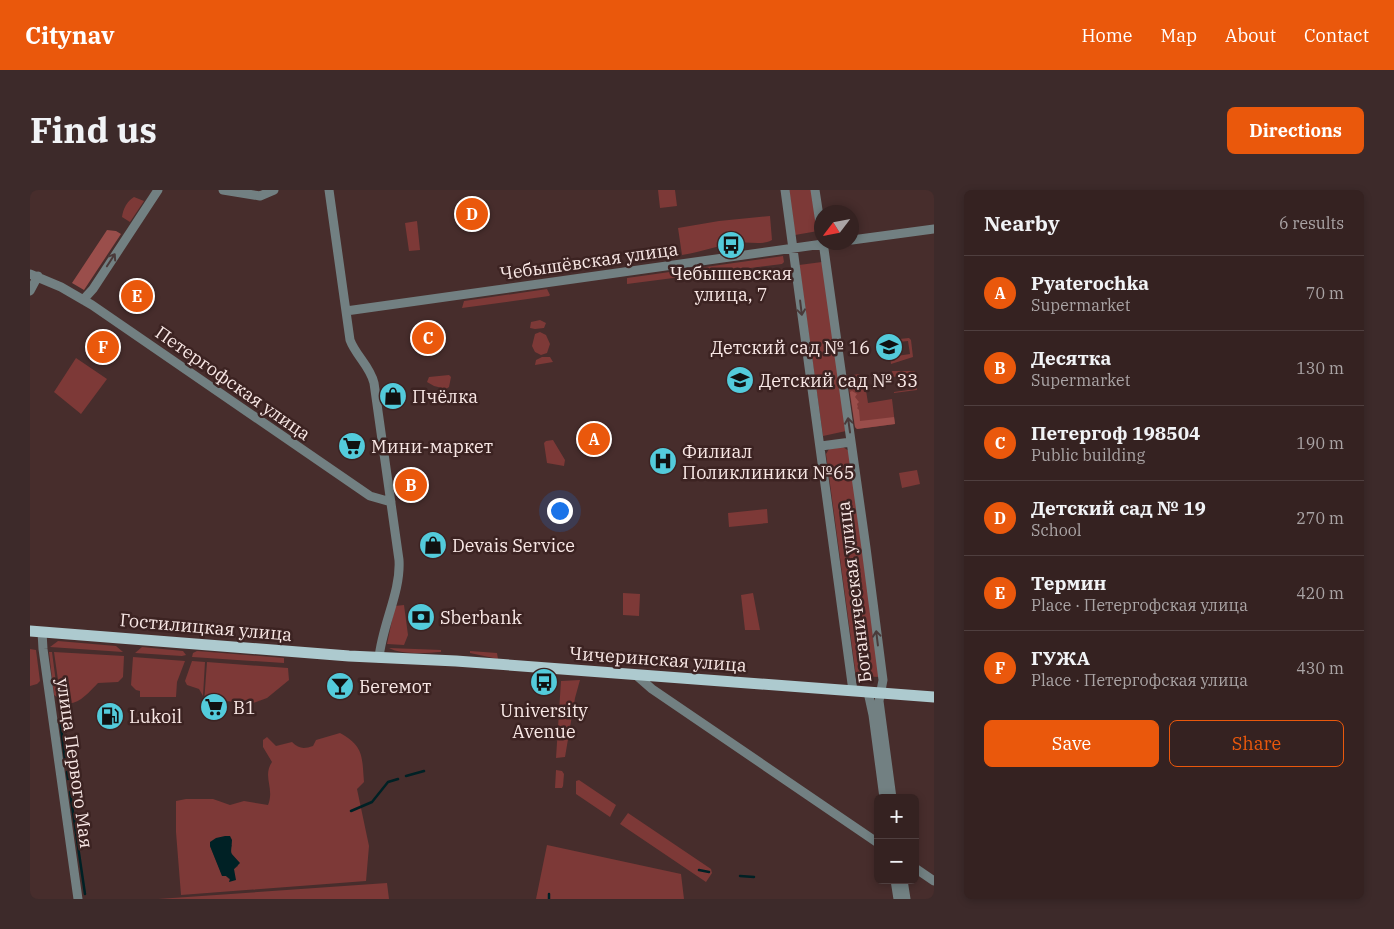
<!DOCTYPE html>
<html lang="en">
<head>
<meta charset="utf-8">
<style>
  :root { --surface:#352221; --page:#3d2a2a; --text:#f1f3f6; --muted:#aaa4a5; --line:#4f3f3f; --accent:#ea580c }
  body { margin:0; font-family:"IBM Plex Serif",serif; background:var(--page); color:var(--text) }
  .controls { position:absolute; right:15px; bottom:15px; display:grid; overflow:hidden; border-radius:8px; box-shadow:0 2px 8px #0003 }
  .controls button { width:45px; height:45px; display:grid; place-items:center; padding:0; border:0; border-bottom:1px solid var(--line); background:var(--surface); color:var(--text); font:25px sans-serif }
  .compass { position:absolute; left:784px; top:15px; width:45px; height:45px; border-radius:50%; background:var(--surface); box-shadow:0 2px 8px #0003; rotate:238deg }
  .you { position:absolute; left:529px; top:320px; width:18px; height:18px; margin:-12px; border:4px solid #fff; border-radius:50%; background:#1a73e8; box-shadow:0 0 0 8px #1a73e833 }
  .badge { display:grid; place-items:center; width:32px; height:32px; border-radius:50%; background:var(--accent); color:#fff; font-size:16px; font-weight:700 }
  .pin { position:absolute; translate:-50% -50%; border:2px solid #fff; box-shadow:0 1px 5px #0006 }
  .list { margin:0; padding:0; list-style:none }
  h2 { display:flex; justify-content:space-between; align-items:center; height:65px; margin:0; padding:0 20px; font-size:21px }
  h2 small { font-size:16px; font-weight:400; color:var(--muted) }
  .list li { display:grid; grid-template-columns:32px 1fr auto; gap:15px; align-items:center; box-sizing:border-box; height:75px; padding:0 20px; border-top:1px solid var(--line) }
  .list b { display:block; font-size:19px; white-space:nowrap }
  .list p { margin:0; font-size:16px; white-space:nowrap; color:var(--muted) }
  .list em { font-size:16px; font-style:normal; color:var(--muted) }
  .actions { display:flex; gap:10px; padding:15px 20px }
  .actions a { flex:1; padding:11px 0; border:1px solid var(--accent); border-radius:8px; text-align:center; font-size:18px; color:var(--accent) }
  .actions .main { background:var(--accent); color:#fff }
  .map { position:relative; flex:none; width:904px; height:709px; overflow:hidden; border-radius:8px }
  header { display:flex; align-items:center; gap:30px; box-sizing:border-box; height:70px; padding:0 25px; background:var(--accent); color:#fff }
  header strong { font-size:24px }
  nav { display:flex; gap:28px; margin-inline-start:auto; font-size:18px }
  .intro { display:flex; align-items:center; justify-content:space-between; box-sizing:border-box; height:120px; padding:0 30px }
  h1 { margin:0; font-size:35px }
  .button { padding:12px 22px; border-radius:8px; background:var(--accent); color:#fff; font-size:18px; font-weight:700 }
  main { display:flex; gap:30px; padding:0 30px }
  aside { flex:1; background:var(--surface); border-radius:8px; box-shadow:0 2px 8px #0003 }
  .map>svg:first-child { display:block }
</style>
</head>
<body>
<header>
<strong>Citynav</strong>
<nav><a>Home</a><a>Map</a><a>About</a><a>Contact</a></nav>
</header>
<div class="intro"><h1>Find us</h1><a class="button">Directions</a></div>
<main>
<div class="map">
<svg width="904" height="709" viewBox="0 0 904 709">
  <rect width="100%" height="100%" fill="#472d2c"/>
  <path fill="#7d3937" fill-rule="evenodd" d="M628 0H645L647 16 630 18Z
    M759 0H782L788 41 765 45Z
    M104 7 114 11 100 32 92 27C93 19 97 11 104 7Z
    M740 26 742 50C731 56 719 51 707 53 688 55 671 62 652 65L648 38 689 31Z
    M387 31 390 60 379 61 375 33Z
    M753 66 754 72 752 74 597 94V88Z
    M792 72 816 241 793 246 769 75Z
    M517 99 520 105 519 106 432 118 434 111Z
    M510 130 516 133 514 138 505 139 500 138 501 132Z
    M510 142 516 145 520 154 517 163 511 165 505 162 502 156 505 144Z
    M879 148 881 150 883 167 861 174 860 167 880 164 878 151 858 153 857 152 860 150Z
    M512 167H520L523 172 505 175 506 170Z
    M46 168 77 189 51 224 24 202Z
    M862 181H884L886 183 887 200 864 203V202L885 199 883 184 863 187Z
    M829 184 834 188 838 213 862 209 865 234 827 239 825 237 817 186Z
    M419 185 421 187 419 197 416 199 404 196 397 192 399 187Z
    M523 250 535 270 534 276 517 273 514 253 516 251Z
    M813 257 819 261 850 487 826 486 796 264 799 259Z
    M887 280 890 294 872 298 869 283Z
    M737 319 738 333 699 337 698 323Z
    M593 403 610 404 609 426 593 425Z
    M723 403 730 440H715L711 405Z
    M374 415 378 445 374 455 357 454 365 416Z
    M28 451 86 456 93 462 20 457Z
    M112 457 153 461 156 465 152 466 105 463Z
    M359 458 411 460V462C398 463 371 465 359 458Z
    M0 459 6 460 10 491 7 494 0 496Z
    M167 461 254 468V473L162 467 163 463Z
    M440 461 467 463 468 469 440 463Z
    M19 462H22L28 508 24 505Z
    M24 462 94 466 93 487 88 492 68 493C58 503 46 519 31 511Z
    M103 467 155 471 147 492 146 507H110V501L106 500 101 495Z
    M162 471 175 472 173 506 169 499 157 495 155 491Z
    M177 472 258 478 259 490 237 508 223 513 194 511 185 507 179 508 174 513Z
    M550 490 545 508 535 567 526 568 531 491Z
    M310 543C334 556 332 567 334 592L327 599 339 656 336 691 151 705 146 642V611L156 609H183L200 615 214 611 238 615C245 598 232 587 242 572L233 557V550L237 547 246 556 262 552C269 559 274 559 283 556L286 550ZM202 655 200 660 202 666 206 669 208 676 204 679V686L199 692 200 690 196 686 192 685 180 656Z
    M526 580 532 581 534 584 533 596 532 598H525Z
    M549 590 586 615 580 627 546 604V591Z
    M598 623 681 679 682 683 676 692 590 634Z
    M517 655 651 684 654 709H506Z
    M357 693 359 709H128Z"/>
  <path fill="#9a4e4b" d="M77 40 86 41 91 44 54 100 42 93Z
    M822 201 827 204 825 207 829 212 827 214 828 217 827 218 829 220 830 231 864 227 865 234 827 239 825 237 820 202Z"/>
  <path fill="#002125" d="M195 646H200L202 650C201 667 199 660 210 673L204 679 206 690 199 692 200 689 196 686H192L180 656V652L186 648Z"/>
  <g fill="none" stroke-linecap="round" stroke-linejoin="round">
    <path stroke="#002125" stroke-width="2.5" d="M30 530 35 569
      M37 582 38 589
      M376 586 394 581
      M40 602 55 704
      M321 621 342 612 358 592 368 589
      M669 680 679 682
      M710 686 724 687
      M519 709V704"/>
    <path stroke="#728082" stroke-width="9" d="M193 0 230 6 244 0
      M299 0 320 150C326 166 340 176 344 193L369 370C371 402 352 435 349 468
      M755 0 823 501
      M785 0 792 46
      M822 50 904 39
      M793 52 836 358 853 490 849 511 862 608
      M0 84 31 97 62 115 340 306 361 312
      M0 101 8 86
      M53 110 63 99 128 0
      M316 121 807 52
      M791 256 821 252
      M12 442 13 459 48 709
      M606 485 622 499 848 653
      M838 502 843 525 854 608
      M885 678 904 691
      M865 690 868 709
      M873 690 876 709"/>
    <path stroke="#adcacf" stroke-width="11" d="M0 441 319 466 426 471 904 507"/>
  </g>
  <defs><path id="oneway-shaft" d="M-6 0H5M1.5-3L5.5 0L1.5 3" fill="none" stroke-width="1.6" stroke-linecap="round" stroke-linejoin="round" transform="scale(1.25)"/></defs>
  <g stroke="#4a3a3a">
    <use href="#oneway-shaft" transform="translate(81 70) rotate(-57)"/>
    <use href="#oneway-shaft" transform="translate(771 118) rotate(83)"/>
    <use href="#oneway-shaft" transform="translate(819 235) rotate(-98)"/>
    <use href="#oneway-shaft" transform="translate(847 448) rotate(-97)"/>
  </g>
  <defs>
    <g id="bus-disc" transform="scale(1.4375)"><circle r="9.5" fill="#53cbdb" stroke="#3c2322"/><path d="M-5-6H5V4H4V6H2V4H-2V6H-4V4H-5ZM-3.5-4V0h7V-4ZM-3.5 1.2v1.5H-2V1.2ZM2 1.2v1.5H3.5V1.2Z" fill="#111"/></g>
    <g id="school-disc" transform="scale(1.4375)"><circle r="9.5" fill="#53cbdb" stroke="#3c2322"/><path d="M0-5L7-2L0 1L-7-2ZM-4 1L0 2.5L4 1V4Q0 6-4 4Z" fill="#111"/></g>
    <g id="shop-disc" transform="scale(1.4375)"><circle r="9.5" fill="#53cbdb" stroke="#3c2322"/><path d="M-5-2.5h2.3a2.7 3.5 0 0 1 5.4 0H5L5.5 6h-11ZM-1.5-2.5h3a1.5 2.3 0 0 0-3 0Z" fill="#111"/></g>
    <g id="supermarket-disc" transform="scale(1.4375)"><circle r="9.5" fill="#53cbdb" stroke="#3c2322"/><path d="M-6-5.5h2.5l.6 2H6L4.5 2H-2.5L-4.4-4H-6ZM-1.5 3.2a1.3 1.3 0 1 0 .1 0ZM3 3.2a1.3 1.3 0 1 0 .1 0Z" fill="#111"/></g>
    <g id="hospital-disc" transform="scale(1.4375)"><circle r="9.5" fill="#53cbdb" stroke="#3c2322"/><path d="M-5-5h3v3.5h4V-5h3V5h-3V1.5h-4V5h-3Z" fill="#111"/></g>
    <g id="bank-disc" transform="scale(1.4375)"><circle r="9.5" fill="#53cbdb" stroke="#3c2322"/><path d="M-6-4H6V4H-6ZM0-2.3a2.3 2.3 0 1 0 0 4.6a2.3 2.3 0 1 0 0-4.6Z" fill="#111"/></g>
    <g id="bar-disc" transform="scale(1.4375)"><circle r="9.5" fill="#53cbdb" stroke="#3c2322"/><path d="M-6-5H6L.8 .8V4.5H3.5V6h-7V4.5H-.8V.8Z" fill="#111"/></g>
    <g id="fuel-disc" transform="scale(1.4375)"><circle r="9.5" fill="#53cbdb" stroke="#3c2322"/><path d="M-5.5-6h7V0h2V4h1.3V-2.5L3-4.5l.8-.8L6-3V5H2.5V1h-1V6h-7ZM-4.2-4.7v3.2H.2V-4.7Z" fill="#111"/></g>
  </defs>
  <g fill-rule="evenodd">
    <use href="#bus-disc" x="701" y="55"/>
    <use href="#school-disc" x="859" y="157"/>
    <use href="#school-disc" x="710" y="190"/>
    <use href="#shop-disc" x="363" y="206"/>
    <use href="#supermarket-disc" x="322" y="256"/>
    <use href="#hospital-disc" x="633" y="271"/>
    <use href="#shop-disc" x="403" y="355"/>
    <use href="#bank-disc" x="391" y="427"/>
    <use href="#bus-disc" x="514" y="492"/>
    <use href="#bar-disc" x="310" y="496"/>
    <use href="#supermarket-disc" x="184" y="517"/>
    <use href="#fuel-disc" x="80" y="526"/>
  </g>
  <g text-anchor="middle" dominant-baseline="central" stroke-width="5" stroke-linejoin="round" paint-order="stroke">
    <g font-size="18" fill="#f9e8e6" stroke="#3c2322">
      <text transform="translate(559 71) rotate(-8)">Чебышёвская улица</text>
      <text transform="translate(203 193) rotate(35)">Петергофская улица</text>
      <text transform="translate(824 402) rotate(-97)">Ботаническая улица</text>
      <text transform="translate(176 437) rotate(5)">Гостилицкая улица</text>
      <text transform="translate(628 469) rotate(4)">Чичеринская улица</text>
      <text transform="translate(45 573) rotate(82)">улица Первого Мая</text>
    </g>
    <g font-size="18" fill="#f9e8e6" stroke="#3c2322" text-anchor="start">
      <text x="701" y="83" text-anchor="middle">Чебышевская<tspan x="701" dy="21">улица, 7</tspan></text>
      <text x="840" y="157" text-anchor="end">Детский сад № 16</text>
      <text x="729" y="190">Детский сад № 33</text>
      <text x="382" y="206">Пчёлка</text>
      <text x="341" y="256">Мини-маркет</text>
      <text x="652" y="261">Филиал<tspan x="652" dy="21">Поликлиники №65</tspan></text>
      <text x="422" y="355">Devais Service</text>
      <text x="410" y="427">Sberbank</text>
      <text x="329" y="496">Бегемот</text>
      <text x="203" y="517">В1</text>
      <text x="514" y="520" text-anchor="middle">University<tspan x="514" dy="21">Avenue</tspan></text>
      <text x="99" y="526">Lukoil</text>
    </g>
  </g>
</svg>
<div class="controls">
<button>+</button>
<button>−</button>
</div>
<svg class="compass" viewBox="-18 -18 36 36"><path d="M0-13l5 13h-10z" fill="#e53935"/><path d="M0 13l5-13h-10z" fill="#aaa4a5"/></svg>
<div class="you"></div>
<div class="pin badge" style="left:564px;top:249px">A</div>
<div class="pin badge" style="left:381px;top:295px">B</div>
<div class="pin badge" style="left:398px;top:148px">C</div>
<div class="pin badge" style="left:442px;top:24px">D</div>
<div class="pin badge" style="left:107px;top:106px">E</div>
<div class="pin badge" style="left:73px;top:157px">F</div>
</div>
<aside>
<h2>Nearby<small>6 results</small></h2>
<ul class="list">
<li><span class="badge">A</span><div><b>Pyaterochka</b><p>Supermarket</p></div><em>70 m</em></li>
<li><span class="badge">B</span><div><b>Десятка</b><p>Supermarket</p></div><em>130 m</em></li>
<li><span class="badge">C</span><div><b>Петергоф 198504</b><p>Public building</p></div><em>190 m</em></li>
<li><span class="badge">D</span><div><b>Детский сад № 19</b><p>School</p></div><em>270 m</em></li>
<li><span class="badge">E</span><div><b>Термин</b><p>Place · Петергофская улица</p></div><em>420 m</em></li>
<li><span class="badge">F</span><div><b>ГУЖА</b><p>Place · Петергофская улица</p></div><em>430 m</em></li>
</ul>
<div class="actions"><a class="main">Save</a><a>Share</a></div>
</aside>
</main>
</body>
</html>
